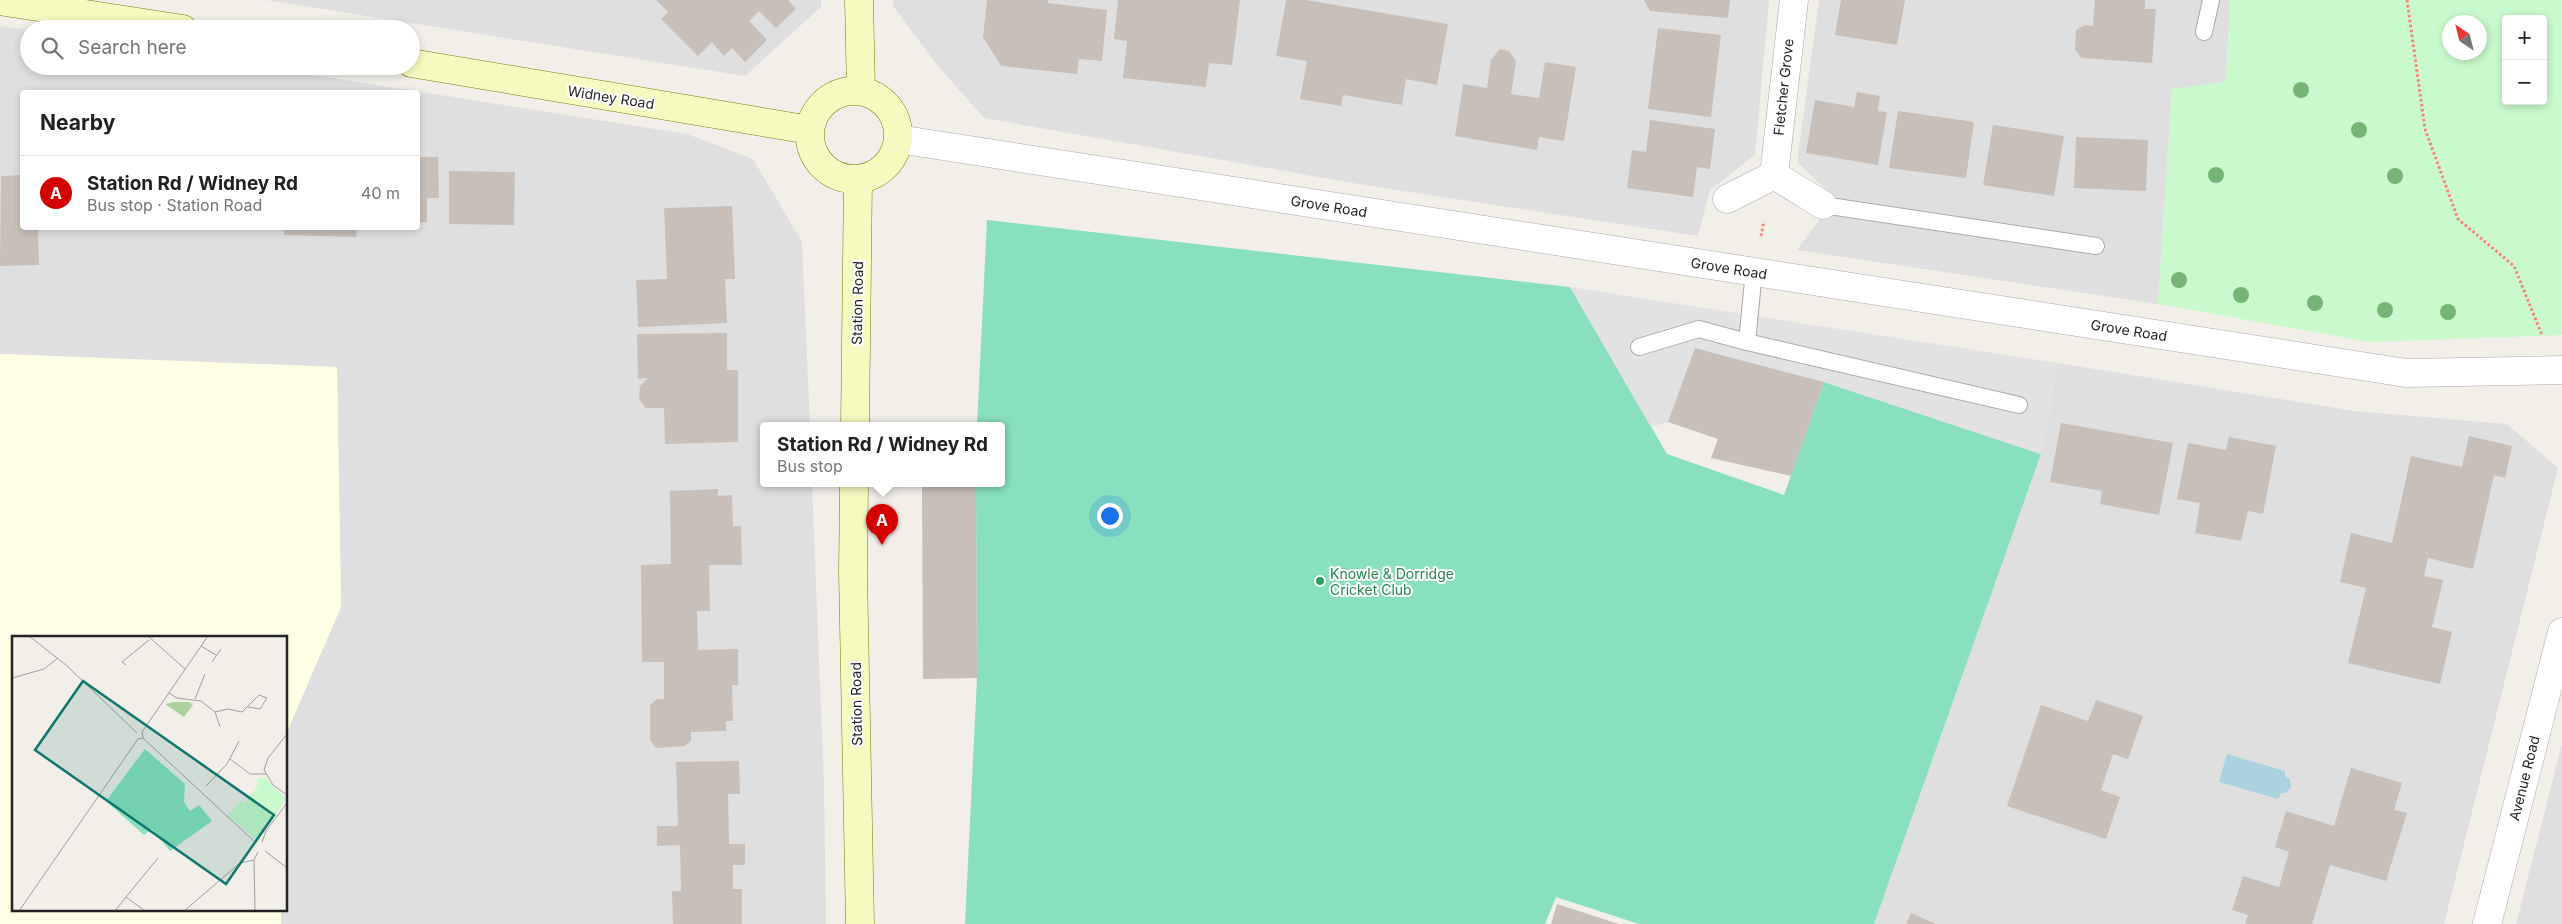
<!DOCTYPE html>
<html lang="en">
<head>
<meta charset="utf-8">
<style>
  :root { --surface:#fff; --page:#f6f6f6; --text:#202124; --muted:#757577; --line:#e0e0e0; --accent:#d40000 }
  body { margin:0; font-family:Inter,sans-serif; background:var(--page); color:var(--text) }
  .controls { position:absolute; right:15px; top:15px; display:grid; overflow:hidden; border-radius:5px; box-shadow:0 2px 8px #0003 }
  .controls button { width:45px; height:45px; display:grid; place-items:center; padding:0; border:0; border-bottom:1px solid var(--line); background:var(--surface); color:var(--text); font:25px sans-serif }
  .compass { position:absolute; left:2442px; top:15px; width:45px; height:45px; border-radius:50%; background:var(--surface); box-shadow:0 2px 8px #0003; rotate:325deg }
  .you { position:absolute; left:1109px; top:515px; width:18px; height:18px; margin:-12px; border:4px solid #fff; border-radius:50%; background:#1a73e8; box-shadow:0 0 0 8px #1a73e833 }
  .badge { display:grid; place-items:center; width:32px; height:32px; border-radius:50%; background:var(--accent); color:#fff; font-size:16px; font-weight:700 }
  .pin { position:absolute; translate:-50% -41px; filter:drop-shadow(0 1px 2px #0008) }
  .pin::after { content:''; position:absolute; top:26px; width:18px; height:15px; background:inherit; clip-path:polygon(0 0,100% 0,50% 100%) }
  .popup { position:absolute; left:760px; top:422px; width:245px; height:65px; box-sizing:border-box; display:grid; place-content:center; border-radius:5px; background:var(--surface); filter:drop-shadow(0 1px 4px #0005); font-size:16px; white-space:nowrap; color:var(--muted) }
  .popup b { font-size:19px; color:var(--text) }
  .popup::after { content:''; position:absolute; left:50%; top:100%; margin-left:-10px; border:10px solid transparent; border-top-color:var(--surface) }
  .list { margin:0; padding:0; list-style:none }
  h2 { display:flex; justify-content:space-between; align-items:center; height:65px; margin:0; padding:0 20px; font-size:21px }
  h2 small { font-size:16px; font-weight:400; color:var(--muted) }
  .list li { display:grid; grid-template-columns:32px 1fr auto; gap:15px; align-items:center; box-sizing:border-box; height:75px; padding:0 20px; border-top:1px solid var(--line) }
  .list b { display:block; font-size:19px; white-space:nowrap }
  .list p { margin:0; font-size:16px; white-space:nowrap; color:var(--muted) }
  .list em { font-size:16px; font-style:normal; color:var(--muted) }
  .icon { flex:none; width:28px; height:28px; fill:none; stroke:currentColor; stroke-width:2; stroke-linecap:round; stroke-linejoin:round }
  .map { position:relative; flex:none; width:2562px; height:924px; overflow:hidden }
  .search { position:absolute; background:var(--surface); box-shadow:0 2px 8px #0003; left:20px; top:20px; width:400px; height:55px; display:flex; align-items:center; gap:12px; box-sizing:border-box; padding:0 18px; border-radius:28px; color:var(--muted); font-size:19px }
  .panel { position:absolute; background:var(--surface); box-shadow:0 2px 8px #0003; left:20px; top:90px; width:400px; height:140px; border-radius:5px }
  .map>svg:first-child { display:block }
</style>
</head>
<body>
<div class="map">
<svg width="2562" height="924" viewBox="0 0 2562 924">
  <rect width="100%" height="100%" fill="#f2efe9"/>
  <path fill="#e0dfdf" fill-rule="evenodd" d="M266 0H821V7L745 76Z
    M893 0H1769L1755 155 1710 190 1698 236 1364 185 984 118 937 65 893 6Z
    M1819 0H2230L2226 82 2172 90 2158 304 1797 250 1835 198 1797 162Z
    M0 26 29 30V66H256L687 134 753 159 802 242 810 426H763V484H812L824 785 826 924H281V910H286V734L341 607 337 367 0 354ZM22 92H418V228H22Z
    M2058 363 2354 411 2507 424 2558 468 2444 924H1874L2041 454Z
    M2562 744V924H2516Z"/>
  <path fill="#ffffe5" d="M0 354 337 367 341 607 286 734V638H14V910H281V924H0Z"/>
  <path fill="#c8facc" fill-rule="evenodd" d="M2230 0H2562V335L2370 342 2158 304 2172 89 2226 82ZM2506 19H2543V101H2506ZM2450 22H2480V52H2450Z"/>
  <path fill="#88e0be" d="M987 220 1570 287 1667 454 1784 495 1824 382 2041 454 1874 924H1639L1556 897 1545 924H965L977 678 976 484H1001V426H977Z"/>
  <path fill="#e2e2e2" d="M1570 287 2058 363 2041 454 1824 382 1695 348 1668 422 1651 427Z"/>
  <path fill="#aad3df" d="M2227 754 2285 771V776L2290 779 2291 787 2286 793H2281L2278 799 2219 782Z"/>
  <path fill="#c7bfb8" d="M656 0H788L796 9 776 28 759 11 749 21 767 40 745 62 732 48 724 56 712 42 698 56 661 19 668 12Z
    M987 0H1048V3L1107 10 1102 61 1079 59 1077 74 1001 66 983 37Z
    M1118 0H1240L1232 65 1209 63 1206 87 1123 78 1127 41 1114 39Z
    M1286 0H1306L1448 24 1437 85 1406 79 1402 105 1343 95 1341 106 1300 99 1307 61 1276 56Z
    M1644 0H1730L1728 18 1650 11Z
    M1841 0H1905L1897 45 1835 35Z
    M2095 0H2145V9H2156L2152 63 2081 58 2075 49 2076 30 2085 25 2093 26Z
    M1658 28 1721 35 1711 117 1648 109Z
    M1500 49 1509 51 1516 61 1511 94 1539 98 1545 62 1576 67 1564 141 1539 137 1537 150 1455 136 1463 84 1487 88 1491 60Z
    M1857 92 1880 96 1878 111 1887 112 1878 165 1806 153 1815 100 1854 107Z
    M1898 111 1974 122 1966 178 1889 168Z
    M1650 120 1715 129 1710 169 1697 167 1693 197 1627 188 1632 150 1646 152Z
    M1993 125 2064 136 2054 196 1983 185Z
    M2076 137 2148 140 2146 191 2074 188Z
    M418 157H438L439 198H427V222H418Z
    M449 171 515 172 514 225 449 224Z
    M22 175V228H38L39 265 0 266 1 176Z
    M732 206 735 279H725L727 323 638 327 636 280 667 279 664 208Z
    M207 228H275V229H207Z
    M284 228H357L356 237 284 235Z
    M727 333V370H738V442L665 444 664 408H646L639 399 640 386 648 378 638 379 637 334Z
    M1695 348 1824 382 1791 476 1711 458 1718 439 1668 422Z
    M2061 423 2173 443 2159 515 2100 504 2102 491 2050 482Z
    M2469 436 2512 446 2505 478 2494 475 2473 569 2428 558 2424 576 2443 580 2432 627 2452 632 2440 684 2348 663 2366 588 2340 582 2351 533 2392 543 2411 456 2462 467Z
    M2229 437 2276 446 2263 514 2248 511 2241 541 2195 533 2200 503 2177 499 2188 443 2226 450Z
    M922 484H976L977 678 923 679Z
    M718 489V496L732 495 733 526H741L742 565H709L710 611H697L698 650 738 649V685H732L733 721H726V731L691 732V741L685 746 656 748 650 740V705L657 699H664V662H642L641 565 671 564 670 491Z
    M2096 700 2143 716 2128 759 2113 754 2101 790 2120 797 2106 839 2007 806 2041 705 2088 721Z
    M739 761 740 794H728L729 844H745V865H733V889H742V924H673L672 891H681L680 845 657 846V826H678L676 762Z
    M2351 768 2402 783 2394 810 2407 813 2386 881 2330 865 2312 924H2245L2248 915 2232 910 2243 876 2279 887 2289 852 2275 847 2286 811 2334 826Z
    M1557 904 1619 924H1551Z
    M1911 913 1936 924H1906Z"/>
  <g fill="none" stroke-linecap="round" stroke-linejoin="round">
    <g stroke="#a9a9a9" stroke-width="18">
      <path id="lane" d="M2204 32 2211 0
        M1823 205 2096 246
        M1754 271 1747 342 2019 405
        M1639 347 1699 329 1747 342"/>
    </g>
    <g stroke="#a9a9a9" stroke-width="29">
      <path id="street" d="M898 139 2406 373 2562 370
        M1774 175 1794 0
        M1727 199 1774 175 1823 205
        M2487 924 2562 632"/>
    </g>
    <g stroke="#707d05" stroke-width="29">
      <path id="secondary" d="M859 0 861 91
        M0 1 183 29
        M411 63 810 130
        M810 135a44 44 0 1 1 88 0a44 44 0 1 1-88 0Z
        M855 426 858 180
        M854 484 853 573 860 924"/>
    </g>
    <path stroke="#fa8072" stroke-width="3" stroke-dasharray="2.5 2.5" stroke-linecap="butt" d="M2407 0 2425 129 2458 219 2514 266 2542 335
      M1761 236 1764 221"/>
    <use href="#lane" stroke="#fff" stroke-width="16"/>
    <use href="#street" stroke="#fff" stroke-width="28"/>
    <use href="#secondary" stroke="#f7fabf" stroke-width="28"/>
  </g>
  <g fill="#74b475">
    <circle cx="2301" cy="90" r="8"/>
    <circle cx="2359" cy="130" r="8"/>
    <circle cx="2216" cy="175" r="8"/>
    <circle cx="2395" cy="176" r="8"/>
    <circle cx="2179" cy="280" r="8"/>
    <circle cx="2241" cy="295" r="8"/>
    <circle cx="2315" cy="303" r="8"/>
    <circle cx="2385" cy="310" r="8"/>
    <circle cx="2448" cy="312" r="8"/>
  </g>
  <circle fill="#2e9e5b" stroke="#fff" stroke-width="2" cx="1320" cy="581" r="5"/>
  <g text-anchor="middle" dominant-baseline="central" stroke-width="4" stroke-linejoin="round" paint-order="stroke">
    <g font-size="14" fill="#222" stroke="#fff">
      <text transform="translate(1783 87) rotate(-84)">Fletcher Grove</text>
      <text transform="translate(611 97) rotate(9)">Widney Road</text>
      <text transform="translate(1329 206) rotate(9)">Grove Road</text>
      <text transform="translate(1729 268) rotate(9)">Grove Road</text>
      <text transform="translate(857 303) rotate(-89)">Station Road</text>
      <text transform="translate(2129 330) rotate(9)">Grove Road</text>
      <text transform="translate(856 704) rotate(-91)">Station Road</text>
      <text transform="translate(2524 778) rotate(-76)">Avenue Road</text>
    </g>
    <g font-size="14" fill="#27864d" stroke="#fff" text-anchor="start">
      <text x="1330" y="573">Knowle &amp; Dorridge<tspan x="1330" dy="16">Cricket Club</tspan></text>
    </g>
  </g>
  <g transform="translate(12 636)">
    <rect width="275" height="275" fill="#f2efe9"/>
    <path d="M162 66H177L181 69 172 81 153 68Z" fill="#add19e"/>
    <path d="M246 142H253L274 163 245 204 216 180 228 165 233 167 245 151Z" fill="#c8facc"/>
    <path d="M133 113 173 148 172 166 178 175 187 169 200 185 158 215 140 193 132 199 94 165Z" fill="#88e0be"/>
    <path fill="none" stroke="#9f9d99" stroke-width="1" d="M17 0 54 29 125 97M136 0 173 33M189 10 204 19M200 26 209 13M114 29 110 26 137 4M0 42 32 33 46 22M157 57 165 62 189 65 203 76 208 91M183 63 193 38M203 76 216 73 230 76 247 59 255 62 248 73 236 71M275 98 256 122 252 134 261 149 275 159M131 102 244 207M126 103 131 102 130 96 196 0M218 123 238 138H254M194 150 215 128 227 105M250 206 254 195 275 167M253 215 275 232M114 261 146 222M7 275 126 103M103 275 114 261 133 275M172 275 228 227 242 224M243 275 242 224 246 216"/>
    <path fill="#0f766e" fill-opacity="0.15" stroke="#0f766e" stroke-width="2.5" d="M71 45 262 179 214 248 23 114Z"/>
    <rect width="275" height="275" fill="none" stroke="#222" stroke-width="2.5"/>
  </g>
</svg>
<div class="controls">
<button>+</button>
<button>−</button>
</div>
<svg class="compass" viewBox="-18 -18 36 36"><path d="M0-13l5 13h-10z" fill="#e53935"/><path d="M0 13l5-13h-10z" fill="#757577"/></svg>
<div class="you"></div>
<div class="pin badge" style="left:882px;top:545px">A</div>
<div class="popup"><b>Station Rd / Widney Rd</b>Bus stop</div>
<div class="search"><svg class="icon" aria-label="search" viewBox="0 0 24 24"><circle cx="10" cy="10" r="6"/><path d="M15 15l6 6"/></svg>Search here</div>
<section class="panel">
<h2>Nearby<small></small></h2>
<ul class="list">
<li><span class="badge">A</span><div><b>Station Rd / Widney Rd</b><p>Bus stop · Station Road</p></div><em>40 m</em></li>
</ul>
</section>
</div>
</body>
</html>
